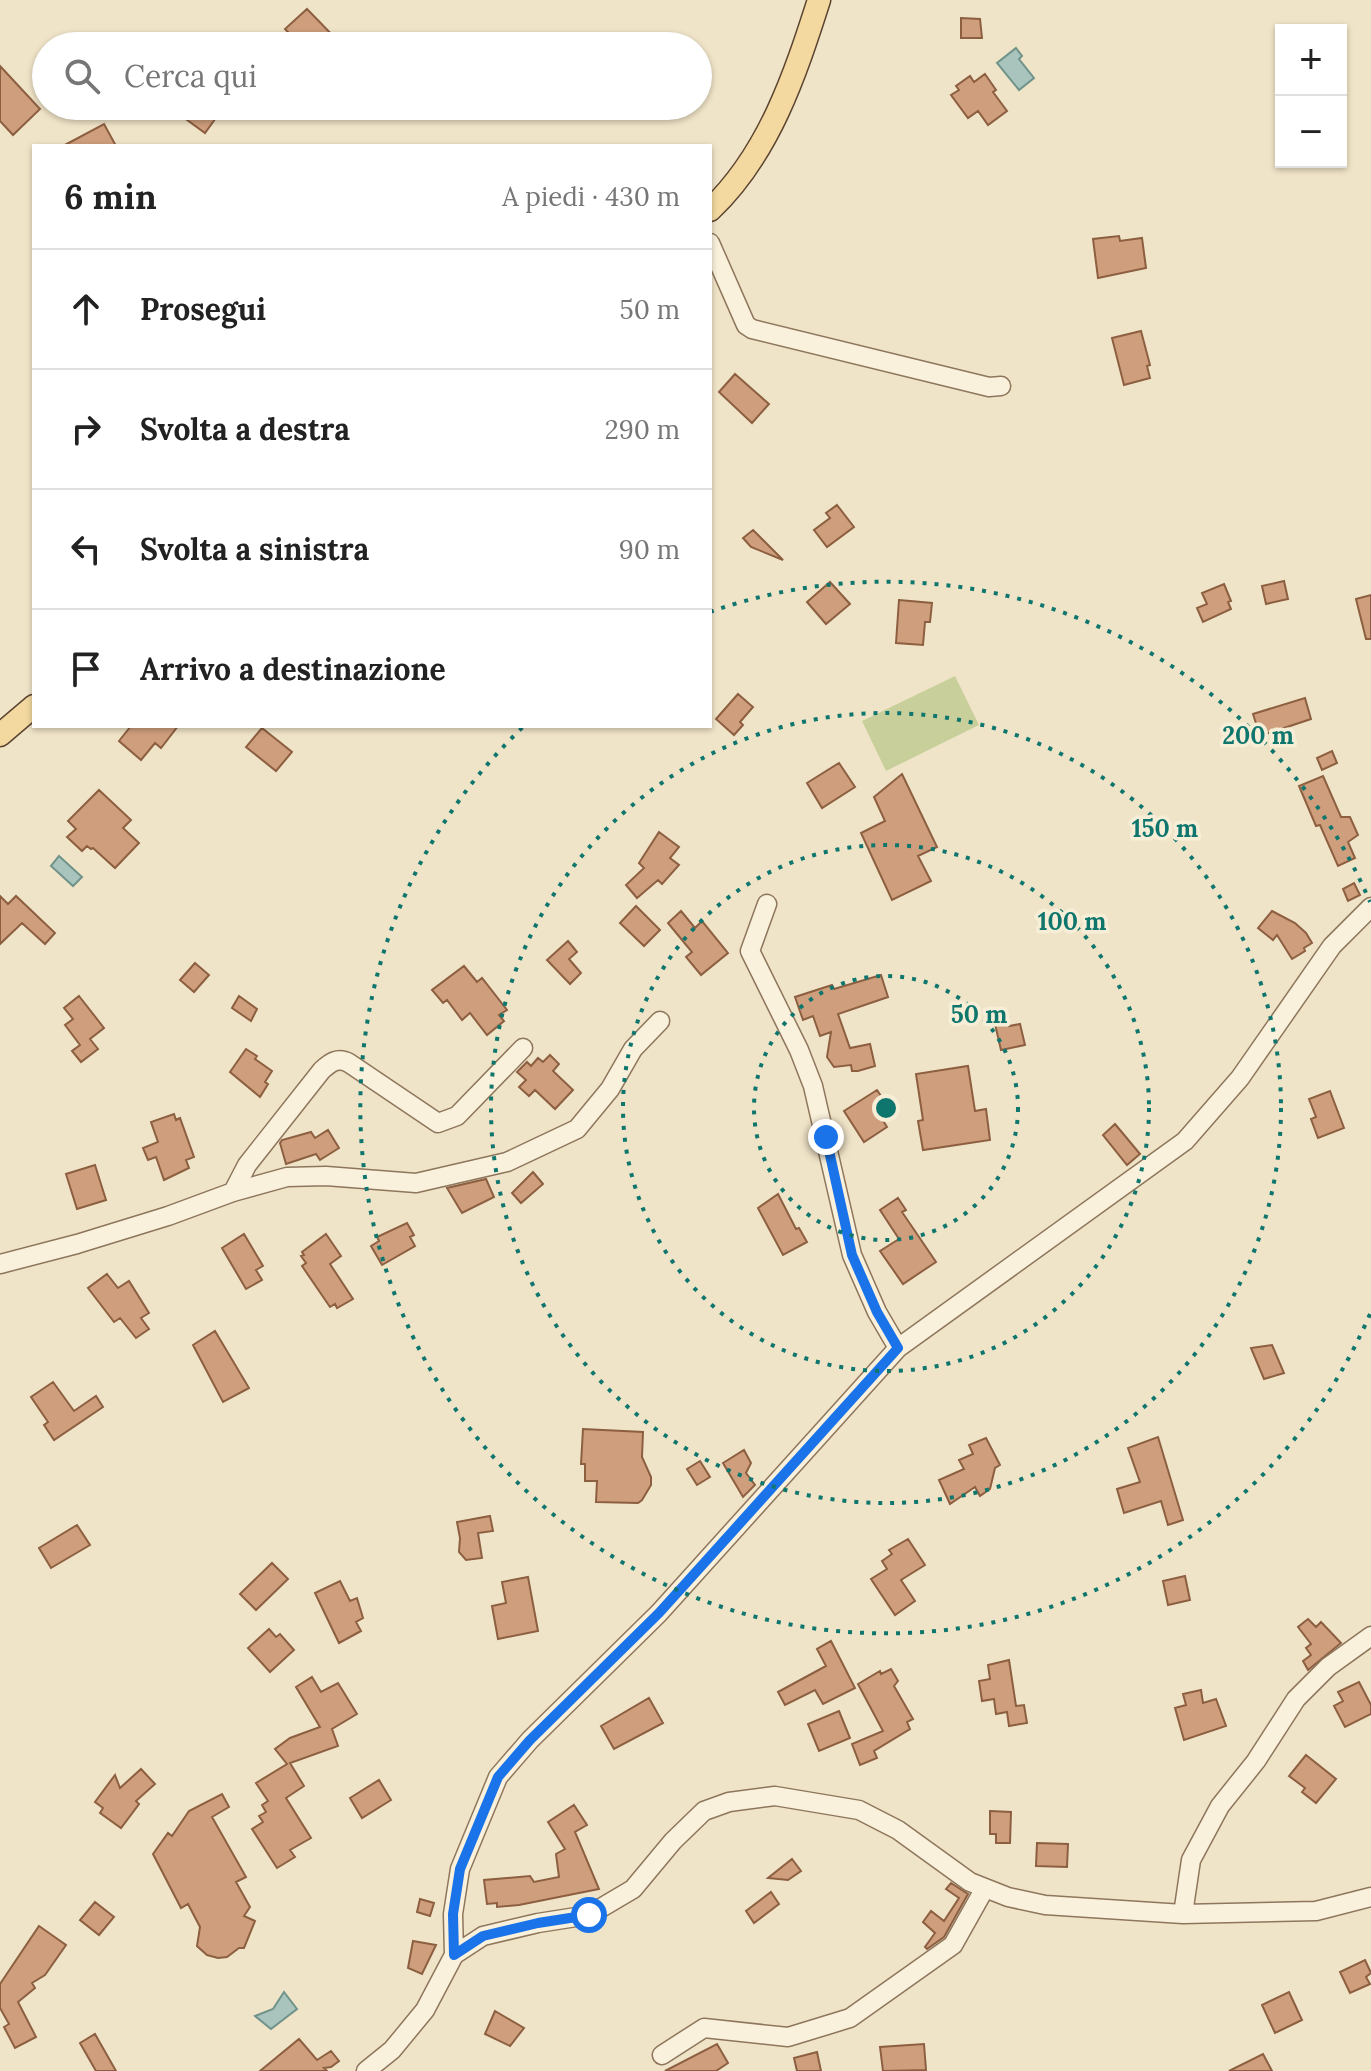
<!DOCTYPE html>
<html lang="it">
<head>
<meta charset="utf-8">
<style>
  :root { --surface:#fff; --page:#f6f6f6; --text:#222; --muted:#767676; --line:#e0e0e0 }
  body { margin:0; font-family:Lora,serif; background:var(--page); color:var(--text) }
  .controls { position:absolute; right:24px; top:24px; display:grid; overflow:hidden; border-radius:0px; box-shadow:0 2px 6px #0004 }
  .controls button { width:72px; height:72px; display:grid; place-items:center; padding:0; border:0; border-bottom:2px solid var(--line); background:var(--surface); color:var(--text); font:40px sans-serif }
  .stop { position:absolute; width:24px; height:24px; margin:-18px; border:6px solid #1a73e8; border-radius:50%; background:#fff }
  .stop.end { background:#1a73e8; border-color:#fff; box-shadow:0 2px 8px #0008 }
  .list { margin:0; padding:0; list-style:none }
  h2 { display:flex; justify-content:space-between; align-items:center; height:104px; margin:0; padding:0 32px; font-size:34px }
  h2 small { font-size:26px; font-weight:400; color:var(--muted) }
  .list li { display:grid; grid-template-columns:52px 1fr auto; gap:24px; align-items:center; box-sizing:border-box; height:120px; padding:0 32px; border-top:2px solid var(--line) }
  .list b { display:block; font-size:30px; white-space:nowrap }
  .list em { font-size:26px; font-style:normal; color:var(--muted) }
  .icon { flex:none; width:44px; height:44px; fill:none; stroke:currentColor; stroke-width:2; stroke-linecap:round; stroke-linejoin:round }
  .map { position:relative; flex:none; width:1371px; height:2071px; overflow:hidden }
  .search { position:absolute; background:var(--surface); box-shadow:0 2px 6px #0004; left:32px; top:32px; width:680px; height:88px; display:flex; align-items:center; gap:20px; box-sizing:border-box; padding:0 28px; border-radius:44px; color:var(--muted); font-size:30px }
  .panel { position:absolute; background:var(--surface); box-shadow:0 2px 6px #0004; left:32px; top:144px; width:680px; height:584px; border-radius:0px }
  .map>svg:first-child { display:block }
</style>
</head>
<body>
<div class="map">
<svg width="1371" height="2071" viewBox="0 0 1371 2071">
  <rect width="100%" height="100%" fill="#f0e4c8"/>
  <path fill="#c9cf9b" d="M955 676 979 725 886 771 862 721Z"/>
  <path fill="#a9c4bc" stroke="#6f938a" stroke-width="2" d="M1016 48 1022 56 1019 59 1034 78 1019 90 997 63Z
    M59 856 82 877 73 886 51 866Z
    M284 1992 297 2009 271 2029 255 2016 273 2009Z"/>
  <path fill="#cf9f7d" stroke="#8d5f41" stroke-width="2" d="M307 9 343 46H301L285 29Z
    M961 18 980 19 982 38H961Z
    M0 66 40 109 13 135 0 121Z
    M985 74 996 90 993 92 1007 111 988 125 978 111 968 118 951 95 959 90 956 86 970 76 974 82Z
    M168 106H205L218 115 205 133Z
    M104 124 116 146H63Z
    M1119 236 1120 241 1142 238 1146 268 1098 278 1093 239Z
    M1141 331 1150 365 1147 366 1150 378 1124 385 1112 338Z
    M735 374 769 404 752 423 719 392Z
    M837 505 854 527 827 547 814 530 830 518 826 513Z
    M753 530 783 560 751 547 743 538Z
    M1284 581 1288 599 1266 604 1262 586Z
    M830 582 850 604 826 624 807 602Z
    M1224 584 1231 601 1228 602 1231 609 1203 622 1197 608 1207 604 1202 593Z
    M1371 595V639H1366L1356 599Z
    M899 600 932 603 930 622H925L923 645 896 643Z
    M738 694 753 707 740 722 743 725 734 735 716 719Z
    M1305 698 1311 719 1260 736 1253 714Z
    M131 726H178L161 748 155 743 141 760 119 741Z
    M262 728 292 752 276 771 246 747Z
    M1332 751 1337 763 1322 770 1317 758Z
    M839 763 855 787 822 808 807 783Z
    M902 774 937 847 918 856 931 881 892 900 861 833 885 821 874 797Z
    M1323 776 1341 817H1350L1358 835 1348 842 1355 858 1338 866 1320 825 1316 826 1299 786Z
    M99 790 131 820 123 828 139 843 115 868 93 848 91 849 87 846 82 851 67 837 76 829 68 821Z
    M659 832 679 847 670 858 679 865 662 884 658 880 637 898 626 885 644 868 639 863Z
    M1354 883 1360 895 1348 901 1343 889Z
    M0 896 8 904 16 896 55 933 45 944 22 923 0 944Z
    M636 906 660 930 644 946 620 923Z
    M681 911 695 928 702 921 728 953 701 975 686 957 692 952 668 923Z
    M1272 911 1295 923 1306 933 1312 943 1304 948 1305 951 1292 959 1277 935 1273 940 1258 928Z
    M568 941 577 952 569 959 581 973 570 984 547 960Z
    M195 963 209 975 194 992 180 980Z
    M464 966 477 982 482 978 507 1010 499 1015 504 1021 487 1035 470 1013 462 1020 447 1000 443 1003 432 990Z
    M881 975 888 997 838 1014 850 1048 870 1044 875 1066 858 1071H852L851 1065 834 1067 827 1057 831 1032 820 1036 813 1016 803 1020 795 997 832 985 834 989Z
    M79 996 104 1028 90 1039 98 1049 81 1062 72 1051 80 1045 65 1025 73 1019 64 1008Z
    M239 996 257 1009 251 1021 232 1008Z
    M1008 1021 1009 1026 1020 1024 1025 1045 1001 1050 995 1024Z
    M246 1049 257 1056 255 1059 272 1071 265 1082 268 1084 260 1097 230 1072Z
    M550 1055 559 1064 553 1071 573 1090 555 1109 535 1090 529 1096 519 1087 526 1080 517 1072 527 1062 531 1066 538 1058 543 1062Z
    M968 1066 975 1111 986 1109 990 1140 923 1150 918 1121 923 1120 916 1074Z
    M877 1090 892 1112 882 1119 887 1127 864 1142 844 1111Z
    M1330 1091 1344 1128 1318 1138 1311 1119 1316 1117 1309 1099Z
    M174 1114 176 1120 180 1118 194 1157 186 1160 189 1168 164 1180 156 1157 148 1160 143 1148 158 1142 151 1122Z
    M1115 1124 1140 1154 1127 1165 1103 1135Z
    M328 1130 339 1148 320 1160 316 1154 286 1164 280 1143 282 1140 311 1132 315 1138Z
    M95 1165 106 1200 77 1209 66 1174Z
    M533 1172 543 1184 521 1203 512 1193Z
    M486 1179 494 1197 462 1213 447 1188Z
    M778 1194 796 1229 799 1228 807 1242 783 1255 758 1208Z
    M898 1198 906 1210 902 1212 936 1262 903 1284 880 1251 899 1239 880 1210Z
    M407 1223 414 1235 410 1237 415 1246 382 1265 371 1246 379 1241 377 1237Z
    M244 1234 263 1266 256 1270 262 1280 246 1289 222 1248Z
    M326 1234 341 1256 330 1264 353 1299 337 1308 335 1304 330 1307 302 1266 306 1263 301 1256 304 1255 302 1252Z
    M107 1274 118 1288 129 1281 149 1313 141 1318 149 1329 136 1338 120 1318 114 1322 88 1288Z
    M215 1331 249 1388 223 1402 193 1345Z
    M1272 1345 1284 1373 1264 1379 1251 1348Z
    M53 1382 74 1411 96 1396 103 1407 54 1440 44 1425 48 1422 31 1397Z
    M583 1429 643 1432 642 1457 651 1477V1485L642 1500 638 1503 596 1502 597 1481H585V1464H581Z
    M1158 1437 1183 1520 1168 1525 1161 1501 1124 1513 1117 1489 1140 1482 1128 1448Z
    M986 1438 1000 1465 995 1468 990 1489 980 1496 975 1487 950 1504 939 1480 964 1469 959 1460 973 1454 969 1445Z
    M744 1450 751 1463 746 1473 755 1485 743 1497 723 1463Z
    M700 1461 710 1477 697 1485 687 1469Z
    M490 1516 493 1531 478 1533 482 1558 466 1560 459 1552 460 1538 457 1522Z
    M77 1525 90 1545 51 1568 39 1548Z
    M908 1539 925 1565 901 1580 915 1601 895 1615 871 1579 887 1569 882 1561 892 1554 889 1550Z
    M272 1563 288 1579 256 1610 240 1594Z
    M1185 1576 1190 1600 1168 1605 1163 1581Z
    M528 1577 538 1631 498 1639 492 1606 506 1603 502 1582Z
    M340 1581 350 1601 357 1598 363 1618 356 1622 361 1631 339 1643 315 1593Z
    M1308 1619 1316 1627 1321 1622 1341 1643 1308 1670 1303 1661 1311 1655 1306 1648 1311 1644 1298 1627Z
    M269 1629 276 1637 280 1634 294 1650 270 1672 248 1648Z
    M831 1641 855 1688 823 1704 815 1690 785 1705 778 1692 826 1666 817 1649Z
    M1009 1660 1016 1706 1024 1705 1027 1723 1009 1726 1007 1712 996 1714 994 1699 982 1701 979 1681 990 1679 988 1665Z
    M891 1669 898 1681 894 1686 913 1719 907 1722 910 1729 874 1751 877 1758 860 1765 852 1744 883 1731 858 1684 880 1671 881 1674Z
    M312 1677 321 1692 338 1683 357 1714 332 1729 338 1746 290 1763 304 1786 286 1798 311 1838 290 1850 295 1857 277 1868 252 1829 263 1822 259 1816 266 1812 262 1805 268 1801 256 1783 287 1764 275 1749 290 1738 320 1727 296 1687Z
    M1359 1682 1371 1705V1714L1345 1727 1334 1706 1343 1701 1338 1692Z
    M1201 1690 1203 1703 1216 1699 1226 1726 1184 1740 1175 1708 1186 1705 1183 1694Z
    M649 1698 663 1723 614 1749 601 1726Z
    M839 1711 850 1738 819 1751 808 1724Z
    M1306 1755 1336 1779 1316 1803 1302 1792 1305 1788 1289 1776Z
    M141 1769 155 1784 136 1801 139 1804 121 1828 100 1813 103 1808 95 1802 115 1775 120 1788Z
    M379 1780 391 1800 362 1818 350 1798Z
    M222 1794 229 1807 212 1817 246 1877 236 1882 250 1907 244 1916 255 1921 244 1948H239L227 1957 218 1958 207 1955 197 1946 200 1927 188 1904 181 1908 153 1854 168 1833 172 1836 189 1811Z
    M574 1805 587 1825 575 1832 599 1889 519 1905 497 1907V1903L487 1904 484 1880 530 1876 534 1882 559 1877 556 1854 565 1849 548 1822Z
    M990 1811 1011 1812 1010 1843H996V1834H990Z
    M1037 1843 1068 1844 1067 1867 1036 1866Z
    M792 1859 801 1871 788 1880 768 1878Z
    M951 1883 968 1894 944 1937 927 1949 925 1947 935 1933 923 1922 931 1911 944 1921 959 1898 946 1889Z
    M771 1892 779 1904 754 1923 746 1911Z
    M420 1899 434 1903 430 1916 417 1912Z
    M95 1902 114 1917 99 1935 80 1920Z
    M39 1926 66 1945 45 1975 32 1983 35 1988 18 2002 36 2037 15 2048 4 2027 9 2024 0 2008V1984Z
    M413 1941 436 1945 422 1974 408 1968Z
    M1365 1960 1371 1973 1366 1977 1370 1984 1350 1993 1340 1972Z
    M1289 1992 1302 2020 1275 2033 1262 2005Z
    M495 2011 524 2028 510 2046 485 2034Z
    M95 2034 116 2071H96L80 2043Z
    M299 2039 317 2060 331 2051 339 2061 331 2067 324 2068 327 2071H260Z
    M717 2044 728 2063 716 2071H665Z
    M924 2044 926 2070 883 2071 880 2047Z
    M817 2052 821 2071H797L794 2058Z
    M1263 2054 1272 2071H1229Z"/>
  <g fill="none" stroke-linecap="round" stroke-linejoin="round">
    <g stroke="#8d765c" stroke-width="21">
      <path id="minor" d="M710 243 746 325 752 329 989 387 1001 386
        M767 904 750 951 799 1050 813 1086 852 1255 877 1312 898 1348
        M233 1192 247 1165 322 1070C331 1062 338 1057 349 1063L438 1123 457 1116 523 1048
        M0 1264 77 1244 168 1216 233 1192 287 1177 326 1176 416 1183 507 1162 577 1129 610 1089 633 1049 660 1021
        M1183 1914 1191 1860 1220 1806 1256 1761 1296 1699 1328 1667 1371 1636
        M454 1955 483 1936 538 1923 589 1915 633 1889 673 1841 704 1811 729 1802 775 1796 859 1810 898 1830 970 1882 1008 1897 1045 1905 1183 1914 1316 1911 1371 1897
        M662 2055 704 2028 788 2037 850 2018 953 1945 985 1888
        M366 2071 392 2050 425 2010 454 1955 453 1914 460 1869 498 1777 530 1740 659 1613 898 1348 1185 1141 1240 1078 1332 946 1371 907"/>
    </g>
    <g stroke="#5b4430" stroke-width="25">
      <path id="major" d="M710 210C769 154 795 75 819 0
        M0 735 34 706"/>
    </g>
    <use href="#minor" stroke="#faf1dc" stroke-width="18"/>
    <use href="#major" stroke="#f3d9a0" stroke-width="22"/>
  </g>
  <g fill="none" stroke-linecap="round" stroke-linejoin="round">
    <path stroke="#1a73e8" stroke-width="10" d="M589 1915 538 1923 483 1936 454 1955 453 1914 460 1869 498 1777 530 1740 659 1613 898 1348 877 1312 852 1255 826 1137"/>
  </g>
  <g fill="none" stroke="#0f766e" stroke-width="4" stroke-dasharray="4 8">
    <circle cx="886" cy="1108" r="132"/>
    <circle cx="886" cy="1108" r="263"/>
    <circle cx="886" cy="1108" r="395"/>
    <path d="M1370 1314A526 526 0 1 1 524 726M710 612A526 526 0 0 1 1370 902"/>
  </g>
  <circle cx="886" cy="1108" r="12" fill="#0f766e" stroke="#f7eed8" stroke-width="4"/>
  <g font-size="24" text-anchor="middle" font-weight="bold" fill="#0f766e" stroke="#f7eed8" stroke-width="7" stroke-linejoin="round" paint-order="stroke">
    <text x="1258" y="744">200 m</text>
    <text x="1165" y="837">150 m</text>
    <text x="1072" y="930">100 m</text>
    <text x="979" y="1023">50 m</text>
  </g>
</svg>
<div class="controls">
<button>+</button>
<button>−</button>
</div>
<div class="stop" style="left:589px;top:1915px"></div>
<div class="stop end" style="left:826px;top:1137px"></div>
<div class="search"><svg class="icon" aria-label="search" viewBox="0 0 24 24"><circle cx="10" cy="10" r="6"/><path d="M15 15l6 6"/></svg>Cerca qui</div>
<section class="panel">
<h2>6 min<small>A piedi · 430 m</small></h2>
<ul class="list">
<li><svg class="icon" aria-label="ahead" viewBox="0 0 24 24"><path d="M12 20V5M6 11l6-6 6 6"/></svg><div><b>Prosegui</b></div><em>50 m</em></li>
<li><svg class="icon" aria-label="right" viewBox="0 0 24 24"><path d="M7 20v-9h11M14 6l5 5-5 5"/></svg><div><b>Svolta a destra</b></div><em>290 m</em></li>
<li><svg class="icon" aria-label="left" viewBox="0 0 24 24"><path d="M17 20v-9H6M10 6l-5 5 5 5"/></svg><div><b>Svolta a sinistra</b></div><em>90 m</em></li>
<li><svg class="icon" aria-label="arrive" viewBox="0 0 24 24"><path d="M6 21V4h12l-3 4 3 4H6"/></svg><div><b>Arrivo a destinazione</b></div></li>
</ul>
</section>
</div>
</body>
</html>
